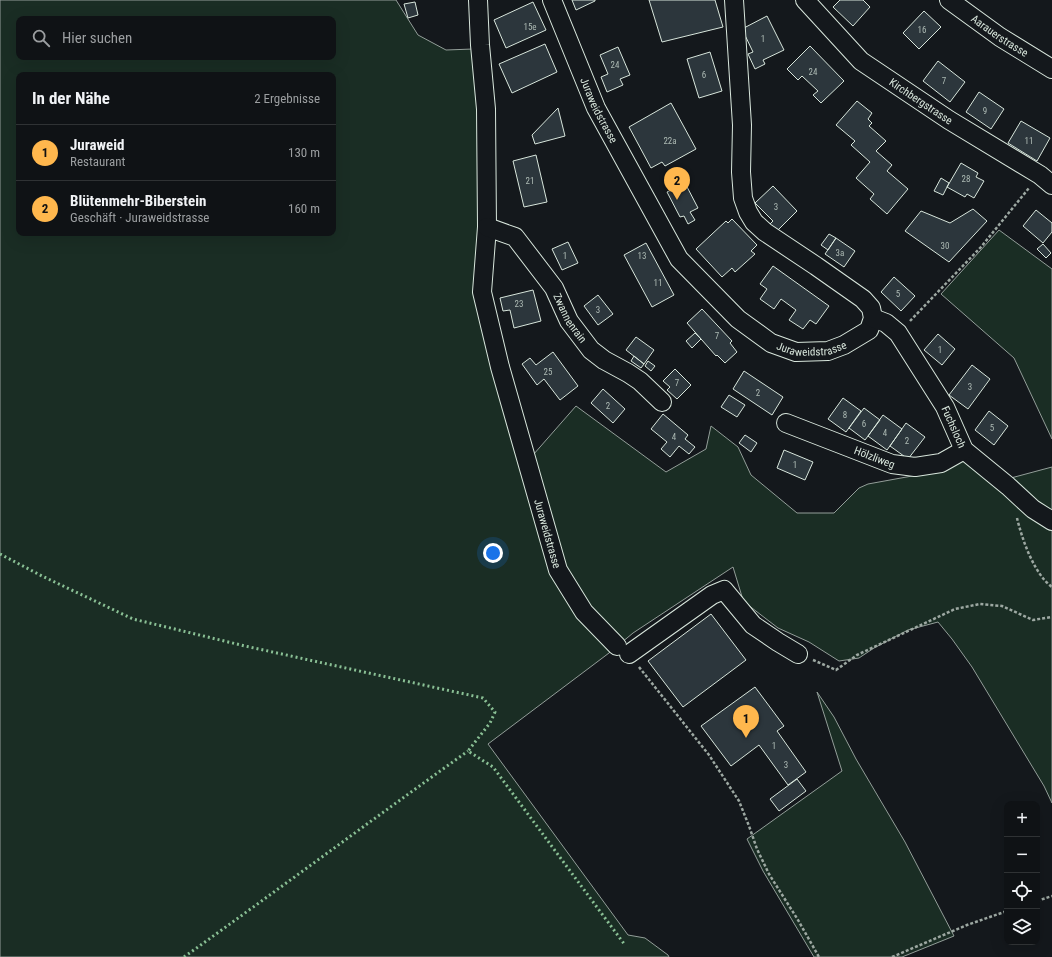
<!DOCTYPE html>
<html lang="de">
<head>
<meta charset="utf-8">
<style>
  :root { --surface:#0f1215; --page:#1d2022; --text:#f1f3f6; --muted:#9b9ea0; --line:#2f3234; --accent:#ffb74d }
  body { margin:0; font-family:"Roboto Condensed",sans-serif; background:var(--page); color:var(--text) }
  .controls { position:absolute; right:12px; bottom:12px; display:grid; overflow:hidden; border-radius:8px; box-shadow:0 4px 16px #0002 }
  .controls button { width:36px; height:36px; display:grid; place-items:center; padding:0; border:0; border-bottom:1px solid var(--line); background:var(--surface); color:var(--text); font:20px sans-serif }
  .you { position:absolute; left:493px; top:553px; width:14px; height:14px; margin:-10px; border:3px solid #fff; border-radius:50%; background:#1a73e8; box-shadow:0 0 0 6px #1a73e833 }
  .badge { display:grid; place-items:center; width:26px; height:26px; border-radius:50%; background:var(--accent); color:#111; font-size:13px; font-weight:700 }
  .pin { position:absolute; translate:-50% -33px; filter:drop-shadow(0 1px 2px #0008) }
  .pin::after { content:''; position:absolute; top:21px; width:14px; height:12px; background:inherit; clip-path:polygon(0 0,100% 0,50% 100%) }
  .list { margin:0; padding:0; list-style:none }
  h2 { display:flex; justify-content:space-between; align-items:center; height:52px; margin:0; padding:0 16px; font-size:17px }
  h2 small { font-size:13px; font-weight:400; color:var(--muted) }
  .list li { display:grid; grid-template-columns:26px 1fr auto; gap:12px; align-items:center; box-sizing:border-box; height:56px; padding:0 16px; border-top:1px solid var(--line) }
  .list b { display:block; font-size:15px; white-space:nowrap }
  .list p { margin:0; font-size:13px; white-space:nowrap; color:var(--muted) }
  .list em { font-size:13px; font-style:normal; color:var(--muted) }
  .icon { flex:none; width:22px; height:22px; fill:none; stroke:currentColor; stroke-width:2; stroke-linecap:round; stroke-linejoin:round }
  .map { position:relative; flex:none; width:1052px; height:957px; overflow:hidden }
  .search { position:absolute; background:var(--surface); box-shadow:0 4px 16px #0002; left:16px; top:16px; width:320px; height:44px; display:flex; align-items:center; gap:10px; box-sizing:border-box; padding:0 14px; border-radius:8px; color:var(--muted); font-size:15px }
  .panel { position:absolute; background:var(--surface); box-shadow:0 4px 16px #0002; left:16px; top:72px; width:320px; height:164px; border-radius:8px }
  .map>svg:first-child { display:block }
</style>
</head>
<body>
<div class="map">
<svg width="1052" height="957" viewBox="0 0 1052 957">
  <rect width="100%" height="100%" fill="#14181c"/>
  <path fill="#1a2d24" stroke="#939e99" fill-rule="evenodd" d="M0 0H396L418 35 446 50 473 49 482 110 478 281 533 455 576 406 666 472 706 449 711 426 738 447 751 475 797 513H834L859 488 868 484 934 472 961 460 996 482 1052 467V803L1044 786 972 667 952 639 938 622 908 630 874 648 859 658 839 661 809 642 778 628 752 608 743 600 733 567 633 633 609 653 488 744 628 935 645 938 668 955 669 957H0ZM19 19H333V57H19ZM19 75H333V233H19Z
    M999 230 1052 269V439L1014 358 941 294Z
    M817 692 834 717 856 759 905 842 954 936 902 957H814L763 871 747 839 842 771Z"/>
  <path fill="#2c363c" stroke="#d8e6dc" d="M572 0H595V1L576 10Z
    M649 0H715L723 27 662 42Z
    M840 0H863L870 7 853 26 833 7Z
    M415 2 418 15 408 18 404 4Z
    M533 2 546 30 506 48 494 20Z
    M924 11 941 27 919 49 903 33Z
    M767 16 784 50 763 60 765 64 755 69 748 54 753 52 742 29Z
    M545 44 557 72 512 93 499 64Z
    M810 46 844 81 821 103 813 95 818 91 802 76 798 80 787 69Z
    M618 47 630 75 620 79 623 85 607 92 601 77 608 74 600 55Z
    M710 52 722 91 699 98 687 59Z
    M938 61 965 82 950 102 923 81Z
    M979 92 1004 109 991 129 966 112Z
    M857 101 872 113 868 119 872 123 869 126 886 141 876 151 892 165 887 171 908 189 887 214 870 199 874 194 856 178 870 162 851 145 855 141 836 125Z
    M671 103 696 149 665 166 662 162 651 168 629 127Z
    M558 108 565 136 535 144 532 135Z
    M1021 121 1050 138 1037 161 1008 143Z
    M536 155 547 202 524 207 513 161Z
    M961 163 978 173 976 177 984 181 974 198 967 194 965 197 947 187Z
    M941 178 949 183 943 195 934 191Z
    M685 183 698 208 690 212 695 220 688 224 684 216 680 217 667 192Z
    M773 186 797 211 777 231 770 224 773 221 755 203Z
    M973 209 987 221 949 262 905 231 921 211 950 223Z
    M1036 210 1052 223V232L1043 243 1023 226Z
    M732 219 757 245 751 251 755 254 735 272 732 268 722 277 696 249 726 221 728 223Z
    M829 234 836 238 828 250 821 245Z
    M836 238 855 251 844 267 825 254Z
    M568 242 578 263 562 270 552 249Z
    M646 243 674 295 652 307 624 255Z
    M1043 244 1051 253 1046 258 1037 249Z
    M773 266 829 306 816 324 810 320 803 329 789 320 796 310 781 299 774 309 760 299 767 289 760 284Z
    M894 277 915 296 901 311 881 292Z
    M533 290 541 321 514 328 510 310 503 311 500 298Z
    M598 295 613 314 598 325 584 306Z
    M702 309 732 341 730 343 737 352 725 363 717 355 716 356 687 323Z
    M695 333 701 339 692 348 686 341Z
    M938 334 955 349 942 365 924 350Z
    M636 337 654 350 644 364 626 350Z
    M553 352 578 386 560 400 544 379 537 385 522 364 530 358 536 365Z
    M634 356 644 364 641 368 631 361Z
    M648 361 655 366 651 371 645 366Z
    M972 365 990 379 968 409 949 395Z
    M675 369 691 385 677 399 667 390 670 387 663 381Z
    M744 371 783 397 772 415 733 389Z
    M603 389 625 409 613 423 591 403Z
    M729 395 745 405 737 417 721 407Z
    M843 398 861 411 846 432 828 419Z
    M864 408 880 420 865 440 849 428Z
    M989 411 1008 426 994 445 975 430Z
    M663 414 688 435 685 439 695 447 689 454 679 446 670 457 661 449 667 442 651 429Z
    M883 415 902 429 887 450 868 436Z
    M906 423 925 437 908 459 890 446Z
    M745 435 757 443 751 452 739 443Z
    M784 450 813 462 805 480 777 468Z
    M711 614 746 660 683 707 648 661Z
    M755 687 784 726 777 731 806 772 788 785 759 745 731 766 701 726Z
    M797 779 806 791 779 811 770 799Z"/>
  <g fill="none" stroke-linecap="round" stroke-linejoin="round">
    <g stroke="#d8e6dc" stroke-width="20">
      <g id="minor">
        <path id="s1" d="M478 0 480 45 486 109 487 227 482 292 500 367 558 570 584 612 617 646"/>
        <path id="s2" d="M552 0 596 108 679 259 738 319 771 343 796 352 828 351 844 345 869 330 873 318 871 308 863 299 816 266 765 232 754 222 748 212 743 198 741 172 742 125 734 0"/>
        <path id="s3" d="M805 0 861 61 949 120 1040 175 1052 185"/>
        <path id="s4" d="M949 0 1000 37 1052 69"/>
        <path id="s5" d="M487 227 515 237 554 288 569 321 591 350 604 360 628 373 640 381 662 402"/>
        <path id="s6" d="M873 318 886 323 898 333 945 407 964 450 1008 486 1033 509 1052 521"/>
        <path id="s7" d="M786 423 892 464 915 467 941 463 964 450"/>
        <path d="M629 654 712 595 724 590 753 625 778 642 798 654"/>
      </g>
    </g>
    <path stroke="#9da8a2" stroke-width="2.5" stroke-dasharray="3 2" stroke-linecap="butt" d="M910 321 981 247 1029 188
      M1017 518C1022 539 1034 574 1052 587
      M813 660 836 670 857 655 955 609 980 604 1002 606 1033 620 1052 617
      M639 667 709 755 739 801 749 826 757 849 769 874 798 920 819 957
      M1037 901 1052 896
      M892 957 967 925 1007 911"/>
    <use href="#minor" stroke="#14181c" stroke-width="18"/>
    <path stroke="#8ac095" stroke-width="3" stroke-dasharray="2 3" stroke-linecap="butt" d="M0 554 42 576 133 619 245 646 483 698 495 712 490 723 468 751 493 767 625 945
      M184 957C279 889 373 819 468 751"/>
  </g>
  <g text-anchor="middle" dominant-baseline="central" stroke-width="3" stroke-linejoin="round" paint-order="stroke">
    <g font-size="9" fill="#adbab4">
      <text x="530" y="27">15e</text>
      <text x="922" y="30">16</text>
      <text x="763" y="39">1</text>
      <text x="615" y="65">24</text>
      <text x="813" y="72">24</text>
      <text x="704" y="75">6</text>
      <text x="944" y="81">7</text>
      <text x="985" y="111">9</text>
      <text x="670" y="141">22a</text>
      <text x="1029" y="141">11</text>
      <text x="966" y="179">28</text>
      <text x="530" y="181">21</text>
      <text x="776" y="207">3</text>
      <text x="945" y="246">30</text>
      <text x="840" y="253">3a</text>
      <text x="565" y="256">1</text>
      <text x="642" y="256">13</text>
      <text x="658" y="283">11</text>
      <text x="898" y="294">5</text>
      <text x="519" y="304">23</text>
      <text x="598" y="310">3</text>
      <text x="717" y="336">7</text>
      <text x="940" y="350">1</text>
      <text x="548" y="372">25</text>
      <text x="677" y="383">7</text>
      <text x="970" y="387">3</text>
      <text x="758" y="393">2</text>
      <text x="608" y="406">2</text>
      <text x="845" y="415">8</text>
      <text x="864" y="424">6</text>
      <text x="992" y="428">5</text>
      <text x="885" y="433">4</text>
      <text x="674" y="437">4</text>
      <text x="907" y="441">2</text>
      <text x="795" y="465">1</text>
      <text x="774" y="746">1</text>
      <text x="786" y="765">3</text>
    </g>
    <g font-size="11" fill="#d8e6dc" stroke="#14181c">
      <text stroke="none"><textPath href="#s4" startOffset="62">Aarauerstrasse</textPath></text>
      <text stroke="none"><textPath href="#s3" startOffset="155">Kirchbergstrasse</textPath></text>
      <text stroke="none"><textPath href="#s2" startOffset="120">Juraweidstrasse</textPath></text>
      <text stroke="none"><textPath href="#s5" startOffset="128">Zwannenrain</textPath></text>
      <text stroke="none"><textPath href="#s2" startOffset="456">Juraweidstrasse</textPath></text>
      <text stroke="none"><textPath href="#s6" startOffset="139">Fuchsloch</textPath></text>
      <text stroke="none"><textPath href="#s7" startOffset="95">Hölzliweg</textPath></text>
      <text stroke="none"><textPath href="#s1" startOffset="543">Juraweidstrasse</textPath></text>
    </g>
  </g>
</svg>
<div class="controls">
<button>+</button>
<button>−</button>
<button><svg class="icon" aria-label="locate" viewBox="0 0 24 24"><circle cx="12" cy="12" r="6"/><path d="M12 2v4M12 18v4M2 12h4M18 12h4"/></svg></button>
<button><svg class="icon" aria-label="layers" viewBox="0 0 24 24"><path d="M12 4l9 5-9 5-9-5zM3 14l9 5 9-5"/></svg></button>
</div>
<div class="you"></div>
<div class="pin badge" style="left:746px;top:738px">1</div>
<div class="pin badge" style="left:677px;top:200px">2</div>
<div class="search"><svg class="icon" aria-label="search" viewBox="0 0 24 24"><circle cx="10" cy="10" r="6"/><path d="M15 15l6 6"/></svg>Hier suchen</div>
<section class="panel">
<h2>In der Nähe<small>2 Ergebnisse</small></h2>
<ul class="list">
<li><span class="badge">1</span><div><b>Juraweid</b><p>Restaurant</p></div><em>130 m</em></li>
<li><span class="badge">2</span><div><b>Blütenmehr-Biberstein</b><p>Geschäft · Juraweidstrasse</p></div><em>160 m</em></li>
</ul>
</section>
</div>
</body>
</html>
